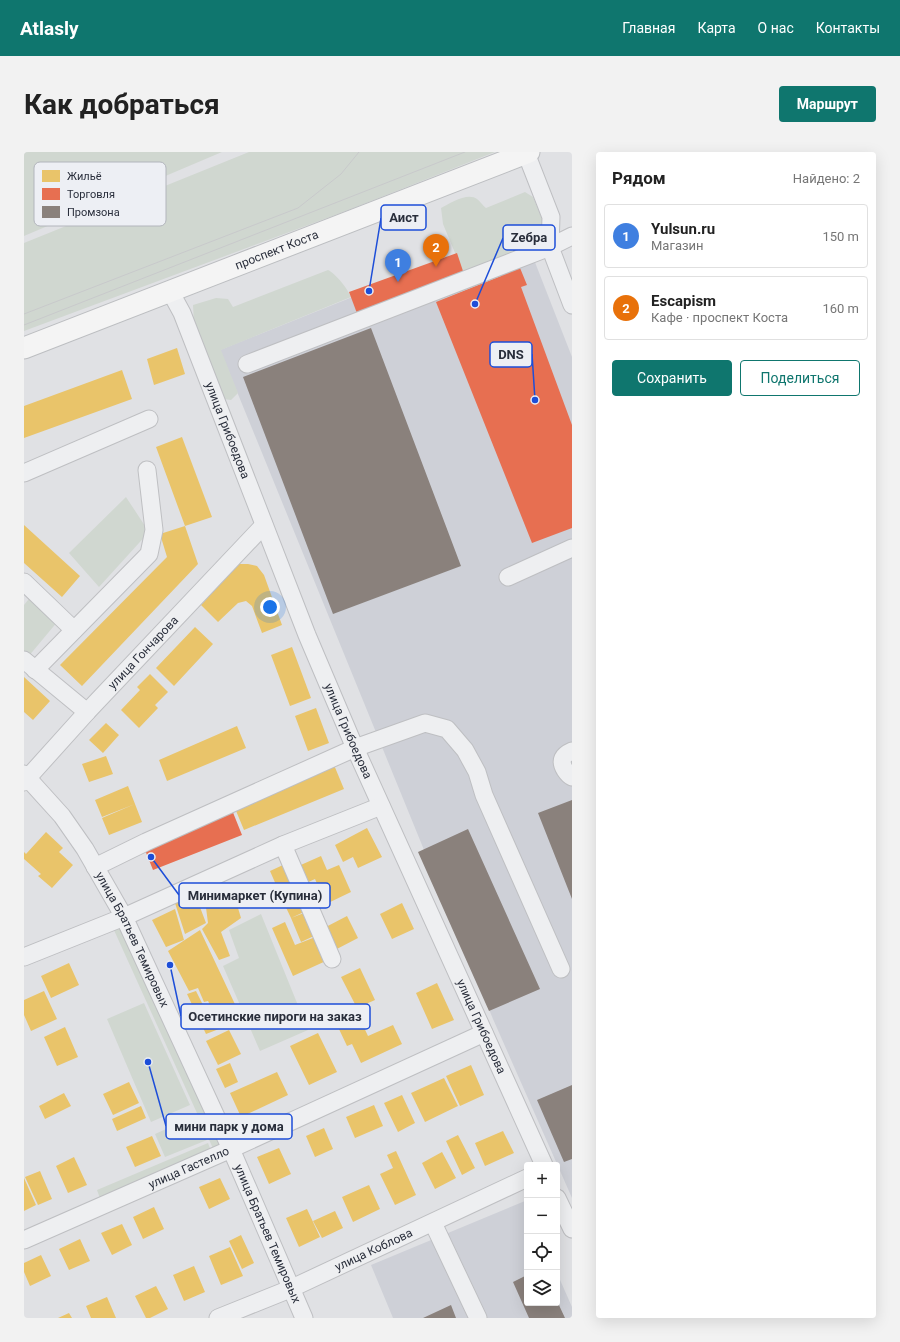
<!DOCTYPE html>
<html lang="ru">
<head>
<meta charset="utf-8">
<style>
  :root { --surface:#fff; --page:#f2f2f2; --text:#222; --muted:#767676; --line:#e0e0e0; --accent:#0f766e }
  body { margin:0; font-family:Roboto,sans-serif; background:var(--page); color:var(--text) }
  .controls { position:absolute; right:12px; bottom:12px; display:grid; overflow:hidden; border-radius:4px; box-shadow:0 4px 16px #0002 }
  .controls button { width:36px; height:36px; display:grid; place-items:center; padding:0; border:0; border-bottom:1px solid var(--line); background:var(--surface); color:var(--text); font:20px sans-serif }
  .you { position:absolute; left:246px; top:455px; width:14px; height:14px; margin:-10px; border:3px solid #fff; border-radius:50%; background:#1a73e8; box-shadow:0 0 0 6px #1a73e833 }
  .badge { display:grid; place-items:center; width:26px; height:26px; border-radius:50%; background:var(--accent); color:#fff; font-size:13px; font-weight:700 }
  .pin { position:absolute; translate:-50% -33px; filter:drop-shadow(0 1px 2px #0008) }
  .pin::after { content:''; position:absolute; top:21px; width:14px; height:12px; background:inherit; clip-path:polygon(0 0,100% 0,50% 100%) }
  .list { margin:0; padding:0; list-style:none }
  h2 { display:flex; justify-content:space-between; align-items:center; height:52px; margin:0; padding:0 16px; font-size:17px }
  h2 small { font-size:13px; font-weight:400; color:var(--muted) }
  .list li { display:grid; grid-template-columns:26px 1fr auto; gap:12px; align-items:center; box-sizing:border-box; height:64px; margin:0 8px 8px; padding:0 8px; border:1px solid var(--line); border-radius:4px }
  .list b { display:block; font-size:15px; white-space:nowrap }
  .list p { margin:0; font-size:13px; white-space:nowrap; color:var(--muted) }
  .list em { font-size:13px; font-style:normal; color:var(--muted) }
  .actions { display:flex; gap:8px; padding:12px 16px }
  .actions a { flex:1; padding:9px 0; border:1px solid var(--accent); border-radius:4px; text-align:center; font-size:14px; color:var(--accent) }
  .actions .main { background:var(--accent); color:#fff }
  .icon { flex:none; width:22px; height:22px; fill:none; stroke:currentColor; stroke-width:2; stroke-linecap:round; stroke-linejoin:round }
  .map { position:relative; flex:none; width:548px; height:1166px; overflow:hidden; border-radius:4px }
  header { display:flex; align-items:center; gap:24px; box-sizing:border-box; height:56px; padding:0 20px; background:var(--accent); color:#fff }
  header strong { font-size:19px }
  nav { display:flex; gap:22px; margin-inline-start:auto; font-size:14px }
  .intro { display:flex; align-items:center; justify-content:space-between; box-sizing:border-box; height:96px; padding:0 24px }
  h1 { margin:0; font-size:28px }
  .button { padding:10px 18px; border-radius:4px; background:var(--accent); color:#fff; font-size:14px; font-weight:700 }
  main { display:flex; gap:24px; padding:0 24px }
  aside { flex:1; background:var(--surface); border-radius:4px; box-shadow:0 4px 16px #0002 }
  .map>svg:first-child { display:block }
</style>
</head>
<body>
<header>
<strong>Atlasly</strong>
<nav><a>Главная</a><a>Карта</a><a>О нас</a><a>Контакты</a></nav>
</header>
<div class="intro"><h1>Как добраться</h1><a class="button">Маршрут</a></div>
<main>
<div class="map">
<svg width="548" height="1166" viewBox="0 0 548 1166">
  <rect width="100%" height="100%" fill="#e0e1e4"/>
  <path fill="#ced0d7" d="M498 77 548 205V1046L469 867 196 198Z
    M501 1049 503 1055V1151H533V1121L548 1155V1166H369L347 1113Z"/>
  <path fill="#d0d7d0" d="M0 0H198L0 84Z
    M225 0H471L322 59 0 179V91Z
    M501 40 509 45 520 72C516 85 511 92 501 101L495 87 492 105 441 125 419 72 417 56C426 51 444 40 453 47 456 49 459 54 462 56Z
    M304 118C312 122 324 137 327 145L197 198 214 241 207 248 199 247 170 172 169 153 192 146 204 147 209 155Z
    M102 345 125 380 75 435 45 401Z
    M13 437 39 463 4 505 0 501V453Z
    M237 762 284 878 236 899 199 814 215 806 205 778Z
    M95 774 200 999 192 1003 89 776Z
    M120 851 166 953 127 970 83 867Z
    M171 964 183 988 141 1005 131 982Z
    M184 991 189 1004 78 1052 73 1038Z"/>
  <path fill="#e9c46a" d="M153 196 161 222 130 233 123 207Z
    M98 218 108 247 0 286V254Z
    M158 285 188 365 161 374 132 295Z
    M0 373 56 424 38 445 0 411Z
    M161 374 174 412 58 534 36 513 143 405 136 382Z
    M214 412H224L233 414 240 423 258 473 238 481 228 454 222 449 214 451 194 470 177 453Z
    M171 475 189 492 150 534 132 516Z
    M268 495 287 546 266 554 247 503Z
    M126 522 144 540 131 553 134 556 115 576 97 558 116 538 113 535Z
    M0 525 26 549 9 568 0 560Z
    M292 556 305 591 284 599 271 564Z
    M82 571 95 583 79 601 65 588Z
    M213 574 222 596 143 629 135 608Z
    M82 604 89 622 65 630 58 612Z
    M310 613 320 637 220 678 210 654Z
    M104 634 111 652 78 665 71 648Z
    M111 652 118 670 85 683 78 666Z
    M343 676 358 705 334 716 329 705 319 710 311 693Z
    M22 680 39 696 35 700 49 713 28 736 14 724 17 722 0 707V700L2 702Z
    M297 704 303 718 315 713 327 740 302 752 291 727 278 733 270 716Z
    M259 713 269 736 256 742 246 719Z
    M208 736 217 766 197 780 206 804 195 808 178 777 184 771 181 748Z
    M269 737 280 760 267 766 256 743Z
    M171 742 182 771 161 782 151 751Z
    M378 751 390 777 368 787 356 762Z
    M151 757 160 788 142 795 128 768Z
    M280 761 290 784 277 790 267 766Z
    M323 764 334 786 309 799 298 777Z
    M261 770 271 793 294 784 304 808 269 824 248 776Z
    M176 778 217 865 196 873 184 849 180 850 174 836 165 839 144 799Z
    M45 811 55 833 27 846 17 824Z
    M336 816 351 848 333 856 317 825Z
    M413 831 430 868 408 877 392 841Z
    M20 839 33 867 7 879 0 863V848Z
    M172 839 179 853H184L195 877 182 882 163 842Z
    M335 865 344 884 369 873 378 892 337 911 328 892 323 894 314 875Z
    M41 875 54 905 33 914 20 885Z
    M205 878 217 902 194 913 182 889Z
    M294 881 313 920 285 933 266 894Z
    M206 911 214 930 201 936 192 917Z
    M447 913 460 943 436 954 422 924Z
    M253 920 264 943 217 965 206 941Z
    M420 926 434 954 401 970 387 941Z
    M105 930 115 951 89 963 79 942Z
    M40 941 47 954 21 967 15 954Z
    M378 943 391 971 374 980 360 951Z
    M350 953 359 974 331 986 322 965Z
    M117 954 122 966 93 979 88 967Z
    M300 976 309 997 291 1005 282 984Z
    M479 979 490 1001 461 1014 451 991Z
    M434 983 451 1016 438 1023 422 989Z
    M128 984 137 1004 111 1015 102 995Z
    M255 996 267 1022 245 1032 233 1005Z
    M372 999 392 1043 371 1053 356 1022 369 1016 363 1003Z
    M418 1000 432 1026 411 1037 398 1011Z
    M50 1005 63 1033 44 1041 32 1014Z
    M16 1019 28 1047 14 1053 1 1025Z
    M0 1026 12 1053 0 1059Z
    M196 1026 206 1047 185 1057 175 1035Z
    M345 1033 356 1057 329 1070 318 1045Z
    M130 1055 140 1077 119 1087 109 1065Z
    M283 1057 296 1085 275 1095 262 1066Z
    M311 1059 319 1076 298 1086 289 1069Z
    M98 1072 108 1093 88 1103 77 1081Z
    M217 1083 230 1111 218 1117 205 1089Z
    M56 1087 66 1109 45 1118 35 1097Z
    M206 1095 219 1124 197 1133 185 1104Z
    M17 1103 27 1124 6 1134 0 1120V1111Z
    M170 1114 181 1140 160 1149 149 1123Z
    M132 1134 144 1157 126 1166H122L111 1144Z
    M83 1145 92 1166H67L62 1154Z
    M45 1161 48 1166H34Z"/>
  <path fill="#e76f51" d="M433 101 441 125 334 164 325 140Z
    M494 111 503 133 497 135 548 273V376L508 391 412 150 477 124 475 119Z
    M208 658 218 683 129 718 119 693Z"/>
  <path fill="#8a817c" d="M495 86 501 101 492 105 486 90Z
    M347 176 437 414 309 462 219 225Z
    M548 648V747L514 661Z
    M444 677 516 837 465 859 394 700Z
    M548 933V1007L540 1010 513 948Z
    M503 1123V1151H534L541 1166H505L489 1130Z
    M427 1153 432 1166H399Z"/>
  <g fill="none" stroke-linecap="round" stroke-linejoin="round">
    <g stroke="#bebfc2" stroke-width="19">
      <g id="minor">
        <path d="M502 1 527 65 526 95 548 153"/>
        <path id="s1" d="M146 139 158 161 283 483 331 596 520 1013"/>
        <path d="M223 212 526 95 548 84"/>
        <path d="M0 321 125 267"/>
        <path d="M484 425 548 396"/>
        <path d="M0 430 50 478"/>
        <path d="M0 508 63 560"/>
        <path d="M11 518 125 402 130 378 123 318"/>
        <path d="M548 599C539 603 535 608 541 618 543 621 544 623 548 625"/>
        <path id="s2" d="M0 622 38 664 61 697 100 765 207 997 280 1166"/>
        <path id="s3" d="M0 630 63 560 240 373"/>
        <path d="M259 693 308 807"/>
        <path d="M71 715 122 690 331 596 401 571 423 577 441 598 453 620 460 643 537 817"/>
        <path d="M0 805 100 765 259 693 357 654"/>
        <path d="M533 1046 548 1077"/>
        <path d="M409 1071 454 1166"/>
        <path id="s4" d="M0 1088 207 997 460 881"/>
        <path id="s5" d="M194 1166 266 1137 503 1026"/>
      </g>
    </g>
    <g stroke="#bcbec1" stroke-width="23">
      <g id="major">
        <path id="s6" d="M0 196 505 0"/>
      </g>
    </g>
    <use href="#minor" stroke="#eeeff1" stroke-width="17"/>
    <use href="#major" stroke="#f4f4f4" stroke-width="21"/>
    <path stroke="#c8c9cb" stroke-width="1" d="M0 162 274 56 317 22 335 0
      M0 173 441 0"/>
  </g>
  <g text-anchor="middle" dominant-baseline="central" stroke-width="4" stroke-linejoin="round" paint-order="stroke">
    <g font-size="12" fill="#292e3b" stroke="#edeff4">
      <text stroke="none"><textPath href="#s6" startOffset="271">проспект Коста</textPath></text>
      <text stroke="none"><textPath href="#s1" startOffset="151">улица Грибоедова</textPath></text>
      <text stroke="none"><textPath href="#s3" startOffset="176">улица Гончарова</textPath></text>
      <text stroke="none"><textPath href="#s1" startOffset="475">улица Грибоедова</textPath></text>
      <text stroke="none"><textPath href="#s2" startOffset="199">улица Братьев Темировых</textPath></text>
      <text stroke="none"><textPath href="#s1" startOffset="799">улица Грибоедова</textPath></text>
      <text stroke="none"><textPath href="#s4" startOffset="180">улица Гастелло</textPath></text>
      <text stroke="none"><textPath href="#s2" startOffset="523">улица Братьев Темировых</textPath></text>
      <text stroke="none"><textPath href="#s5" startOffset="170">улица Коблова</textPath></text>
    </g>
  </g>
  <rect x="10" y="10" width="132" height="64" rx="6" fill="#edeff4" stroke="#b2b5bc" stroke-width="1"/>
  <rect x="18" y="18" width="18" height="12" fill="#e9c46a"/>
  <rect x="18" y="36" width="18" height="12" fill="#e76f51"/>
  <rect x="18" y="54" width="18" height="12" fill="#8a817c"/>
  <g font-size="11" fill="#292e3b">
    <text x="43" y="28">Жильё</text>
    <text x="43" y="46">Торговля</text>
    <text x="43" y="64">Промзона</text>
  </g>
  <path fill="none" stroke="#1d4ed8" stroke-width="1.5" d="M345 139L357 66M451 152L479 86M511 248L508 202M127 705L155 743M146 813L157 864M124 910L142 974"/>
  <g fill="#1d4ed8" stroke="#edeff4" stroke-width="1.5">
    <circle cx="345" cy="139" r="4"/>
    <circle cx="451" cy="152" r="4"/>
    <circle cx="511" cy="248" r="4"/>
    <circle cx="127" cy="705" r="4"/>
    <circle cx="146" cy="813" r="4"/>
    <circle cx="124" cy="910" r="4"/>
  </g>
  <g fill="#edeff4" stroke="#1d4ed8" stroke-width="1.5">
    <rect x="357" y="53" width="45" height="25" rx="4"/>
    <rect x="479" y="73" width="52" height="25" rx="4"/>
    <rect x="466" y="190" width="42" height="25" rx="4"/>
    <rect x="155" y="731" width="151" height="25" rx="4"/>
    <rect x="157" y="852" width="189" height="25" rx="4"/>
    <rect x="142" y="962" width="126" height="25" rx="4"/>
  </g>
  <g font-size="13" text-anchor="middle" font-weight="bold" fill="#292e3b">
    <text x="380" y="70">Аист</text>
    <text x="505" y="90">Zeбра</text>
    <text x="487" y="207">DNS</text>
    <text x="231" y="748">Минимаркет (Купина)</text>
    <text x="251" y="869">Осетинские пироги на заказ</text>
    <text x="205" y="979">мини парк у дома</text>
  </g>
</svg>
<div class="controls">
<button>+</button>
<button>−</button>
<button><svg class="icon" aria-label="locate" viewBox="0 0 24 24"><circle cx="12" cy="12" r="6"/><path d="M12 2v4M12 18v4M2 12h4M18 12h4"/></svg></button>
<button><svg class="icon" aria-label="layers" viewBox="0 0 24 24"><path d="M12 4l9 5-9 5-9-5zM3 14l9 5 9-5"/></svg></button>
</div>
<div class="you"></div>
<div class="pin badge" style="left:374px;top:130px;background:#3f7fe0">1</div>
<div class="pin badge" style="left:412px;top:115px;background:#e8710a">2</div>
</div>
<aside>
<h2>Рядом<small>Найдено: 2</small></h2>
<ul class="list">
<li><span class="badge" style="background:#3f7fe0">1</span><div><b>Yulsun.ru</b><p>Магазин</p></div><em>150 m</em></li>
<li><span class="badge" style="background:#e8710a">2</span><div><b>Escapism</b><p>Кафе · проспект Коста</p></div><em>160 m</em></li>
</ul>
<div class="actions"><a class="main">Сохранить</a><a>Поделиться</a></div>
</aside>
</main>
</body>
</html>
